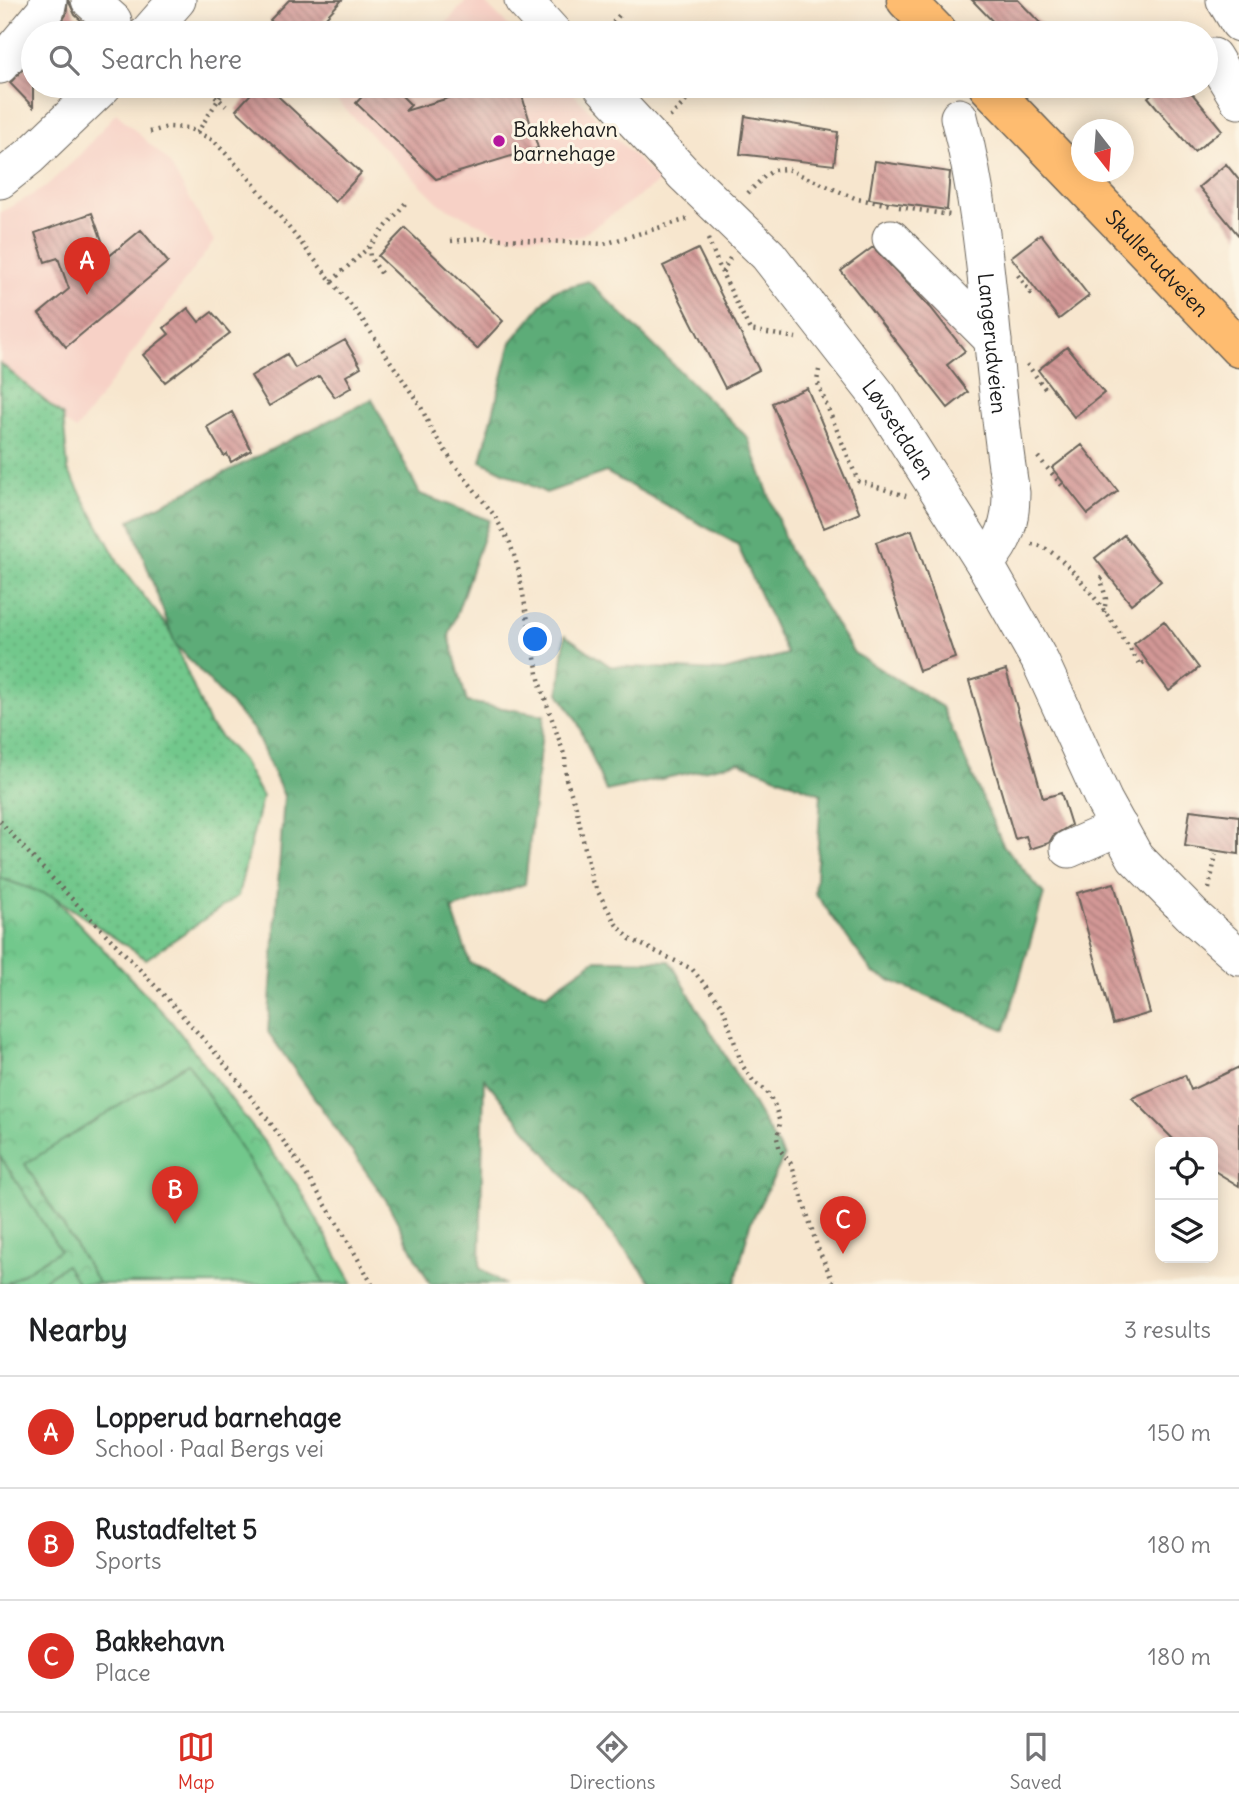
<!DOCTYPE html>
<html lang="en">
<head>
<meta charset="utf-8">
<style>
  :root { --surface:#fff; --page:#f6f6f6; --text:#202124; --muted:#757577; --line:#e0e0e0; --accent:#d93025 }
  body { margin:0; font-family:Delius,sans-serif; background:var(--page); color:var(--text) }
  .controls { position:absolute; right:21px; bottom:21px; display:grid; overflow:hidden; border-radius:14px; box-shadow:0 4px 18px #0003 }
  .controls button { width:63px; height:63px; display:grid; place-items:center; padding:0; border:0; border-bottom:2px solid var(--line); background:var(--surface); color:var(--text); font:35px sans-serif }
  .compass { position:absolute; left:1071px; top:119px; width:63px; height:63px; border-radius:50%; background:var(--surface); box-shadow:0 4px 18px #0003; rotate:163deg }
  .you { position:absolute; left:536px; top:640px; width:24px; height:24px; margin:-18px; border:5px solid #fff; border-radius:50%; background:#1a73e8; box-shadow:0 0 0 10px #1a73e833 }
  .badge { display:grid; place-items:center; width:46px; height:46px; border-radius:50%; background:var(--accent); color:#fff; font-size:23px; font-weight:700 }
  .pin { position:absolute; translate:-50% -58px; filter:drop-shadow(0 2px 4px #0008) }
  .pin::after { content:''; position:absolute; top:37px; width:24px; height:21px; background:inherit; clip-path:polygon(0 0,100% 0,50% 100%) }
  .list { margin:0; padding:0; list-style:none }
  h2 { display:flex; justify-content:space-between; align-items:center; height:91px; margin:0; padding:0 28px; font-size:30px }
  h2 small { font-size:23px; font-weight:400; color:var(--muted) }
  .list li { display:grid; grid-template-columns:46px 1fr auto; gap:21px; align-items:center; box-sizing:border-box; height:112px; padding:0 28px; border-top:2px solid var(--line) }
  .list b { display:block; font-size:26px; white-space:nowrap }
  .list p { margin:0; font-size:23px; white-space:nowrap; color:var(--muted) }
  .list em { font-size:23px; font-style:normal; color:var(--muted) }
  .icon { flex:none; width:38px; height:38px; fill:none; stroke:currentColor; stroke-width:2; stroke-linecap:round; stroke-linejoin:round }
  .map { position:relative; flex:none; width:1239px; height:1284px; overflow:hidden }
  .search { position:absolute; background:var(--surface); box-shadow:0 4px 18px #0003; left:21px; right:21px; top:21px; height:77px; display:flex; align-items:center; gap:18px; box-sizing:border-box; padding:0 24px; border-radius:38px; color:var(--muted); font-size:26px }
  .sheet { height:427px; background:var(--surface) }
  nav { display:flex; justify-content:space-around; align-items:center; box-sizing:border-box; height:98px; border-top:2px solid var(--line); background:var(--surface); font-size:19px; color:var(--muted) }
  nav a { display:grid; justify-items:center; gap:4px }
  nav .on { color:var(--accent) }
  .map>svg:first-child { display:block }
</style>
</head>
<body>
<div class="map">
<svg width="1239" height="1284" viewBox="0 0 1239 1284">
  <defs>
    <pattern id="grass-dots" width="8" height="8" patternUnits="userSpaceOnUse" patternTransform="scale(1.75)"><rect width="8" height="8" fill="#72c88c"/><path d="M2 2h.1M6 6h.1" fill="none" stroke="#62ab78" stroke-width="1.8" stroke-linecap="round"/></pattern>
    <pattern id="forest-crowns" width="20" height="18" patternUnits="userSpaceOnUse" patternTransform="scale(1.75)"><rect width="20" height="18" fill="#5dac78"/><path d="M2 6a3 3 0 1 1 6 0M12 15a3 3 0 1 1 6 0" fill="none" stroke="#4c8b62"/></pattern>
    <pattern id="park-crowns" width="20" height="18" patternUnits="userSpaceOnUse" patternTransform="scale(1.75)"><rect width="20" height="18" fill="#72c88c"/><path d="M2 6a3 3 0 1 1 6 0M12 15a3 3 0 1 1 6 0" fill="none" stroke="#62ab78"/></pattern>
    <pattern id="building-back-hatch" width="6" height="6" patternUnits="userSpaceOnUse" patternTransform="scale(1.75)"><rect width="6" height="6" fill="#d39896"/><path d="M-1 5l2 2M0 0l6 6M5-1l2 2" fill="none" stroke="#aa7b7a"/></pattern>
  </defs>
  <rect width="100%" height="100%" fill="#fcf5e5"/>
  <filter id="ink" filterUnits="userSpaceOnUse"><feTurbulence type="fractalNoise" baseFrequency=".0143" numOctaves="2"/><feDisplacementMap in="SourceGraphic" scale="14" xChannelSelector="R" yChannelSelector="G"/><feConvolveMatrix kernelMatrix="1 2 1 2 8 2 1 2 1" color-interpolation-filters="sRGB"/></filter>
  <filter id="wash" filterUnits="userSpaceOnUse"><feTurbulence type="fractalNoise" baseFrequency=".00686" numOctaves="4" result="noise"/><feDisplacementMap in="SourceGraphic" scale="28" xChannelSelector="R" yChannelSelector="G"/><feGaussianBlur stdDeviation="1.57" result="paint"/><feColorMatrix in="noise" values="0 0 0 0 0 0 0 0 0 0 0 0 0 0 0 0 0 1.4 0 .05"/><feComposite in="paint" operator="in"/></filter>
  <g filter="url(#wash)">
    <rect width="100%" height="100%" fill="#f7e6ce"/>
    <path fill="#f7d1c6" d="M467 0H482L515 33H437Z
      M352 86H566L659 182 579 237 504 236 441 205 337 101Z
      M116 113 168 161 214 241 76 430 0 379V213L44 188 77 158Z"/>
    <path fill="url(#grass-dots)" stroke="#477254" stroke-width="2" d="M0 363 63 416 68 470 120 565 169 629 209 724 242 760 262 797 238 896 146 959 54 897 0 878Z"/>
    <path fill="url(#forest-crowns)" stroke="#3c644a" stroke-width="2" d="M588 281 748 438 789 550 854 653 942 707 1003 845 1044 894 1005 1030 873 973 815 893 821 794 739 762 606 791 578 723 559 693 565 635 610 666 724 671 787 654 737 544 606 472 546 493 481 461 511 342 553 291Z
      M372 399 420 494 489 520 449 636 467 702 544 715 525 884 452 909 470 963 546 994 595 960 670 961 784 1157 750 1224 735 1284H653L484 1078 480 1268 504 1284H430L386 1200 268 1032 284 796 254 730 175 644 130 520Z"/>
    <path fill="url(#park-crowns)" stroke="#477254" stroke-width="2" d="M0 878 54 897 170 1020 298 1186 353 1284H0Z"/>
    <path fill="#72c88c" stroke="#477254" stroke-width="2" d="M188 1063 325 1284H99L25 1164Z
      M0 1156 60 1250 6 1284H0Z
      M66 1265 78 1284H37Z"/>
    <g id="blocks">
      <path fill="url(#building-back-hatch)" d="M68 0 75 15 95 33H54L66 15Z
        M289 0H342L311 33H284L270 20Z
        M972 0H1018L1050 33H1004Z
        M33 58V107L10 83Z
        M258 86H267L361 173 335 202 236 110Z
        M372 86H392L411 105 405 111 489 86H519L538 148 436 179 356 103Z
        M1161 86H1186L1222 130 1194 152 1148 97Z
        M745 116 838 132 834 165 740 154Z
        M875 161 950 172 947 210 869 199Z
        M1226 164 1239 180V236L1199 187Z
        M92 213 108 257 141 230 168 262 66 347 39 314 69 289 58 258 45 262 35 233Z
        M405 228 503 321 477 349 378 256Z
        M1041 234 1089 296 1059 319 1011 257Z
        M873 247 931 308 965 351 947 365 968 392 948 408 841 271Z
        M698 249 759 370 725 388 663 266Z
        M188 308 199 322 212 312 230 333 165 382 143 355 169 334 164 328Z
        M345 340 361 367 346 376 352 387 335 397 319 376 269 406 251 376 287 354 295 368Z
        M1067 347 1104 393 1074 417 1038 370Z
        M807 388 860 513 824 528 772 403Z
        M232 412 251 450 231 462 227 454 224 456 207 427Z
        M1082 445 1118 491 1088 514 1052 468Z
        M912 530 955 658 919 671 876 542Z
        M1124 535 1161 581 1131 604 1095 558Z
        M1164 621 1199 668 1169 691 1134 644Z
        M1006 670 1043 798 1061 793 1071 825 1053 836 1049 843 1030 849 1026 836 1015 839 969 681Z
        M1190 810 1239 816V854L1185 846Z
        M1114 883 1150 1013 1113 1024 1077 893Z
        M1239 1067V1186L1213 1170V1142H1176L1132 1098 1185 1075 1191 1090Z"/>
    </g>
  </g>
  <g filter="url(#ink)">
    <use href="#blocks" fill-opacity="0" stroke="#69635a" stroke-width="2"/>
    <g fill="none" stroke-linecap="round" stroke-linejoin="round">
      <g stroke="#69635a" stroke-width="39">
        <g id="minor">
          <path d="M90 0 113 21"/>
          <path d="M523 0 553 33"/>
          <path d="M1225 0 1239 23"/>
          <path d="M148 33 177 0"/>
          <path d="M1213 57 1239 100"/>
          <path d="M0 65 46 10 48 0"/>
          <path id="s1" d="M602 86 684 174 768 255 879 397 985 564 1040 661 1104 801 1135 857 1194 917 1239 957"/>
          <path id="s2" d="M959 117C991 240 990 368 1011 493 1011 524 1005 540 985 564"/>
          <path d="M0 180 30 156 103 86"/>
          <path d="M891 238 993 340"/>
          <path d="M1069 849 1119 827"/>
        </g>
      </g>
      <g stroke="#69635a" stroke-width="41">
        <g id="major">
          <path d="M906 0 938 33"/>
          <path id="s3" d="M988 86 1239 348"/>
        </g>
      </g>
      <path stroke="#69635a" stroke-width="4.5" stroke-dasharray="2 5" stroke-linecap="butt" d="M604 33 622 12
        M205 86 226 106
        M670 117 701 86
        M150 132 168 127 188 128 213 140 249 178 362 319 421 407 432 431 452 461 494 515 510 543 518 568 540 684 565 757 566 779 576 807 592 881 616 924 630 939 692 969 723 1007 742 1065 754 1082 766 1090 775 1106 780 1123 777 1138 780 1150 792 1165 817 1246 834 1284
        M197 133 227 86
        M748 193 765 176 774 170 787 169 857 199 891 205
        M899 207 950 215
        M708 239 722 273
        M451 241 484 238 604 244 688 219
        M730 258 722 273 750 330 796 338
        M381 273 370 257 369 247 408 200
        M1018 275 1031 293 1034 290
        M332 281 369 247
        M1027 364 1046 390 1048 388
        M819 370 817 381 822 394 858 481 906 496
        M1038 457 1065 489
        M1032 544C1067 547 1121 635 1140 665L1144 662
        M1104 613 1106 599 1101 579 1105 576
        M0 821C60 890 128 954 189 1023 261 1102 321 1191 372 1284
        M1209 889 1216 854"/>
      <use href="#minor" stroke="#fff" stroke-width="37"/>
      <use href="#major" stroke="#febc70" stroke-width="38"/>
    </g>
  </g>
  <circle fill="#b5179e" stroke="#fcf5e5" stroke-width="2.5" cx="499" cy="141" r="7"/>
  <g text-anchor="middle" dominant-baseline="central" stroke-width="6" stroke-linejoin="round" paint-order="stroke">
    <g font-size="21" fill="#1c1c1c" stroke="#fcf5e5" text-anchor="start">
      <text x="513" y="129">Bakkehavn<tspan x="513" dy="24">barnehage</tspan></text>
    </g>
    <g font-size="21" fill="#1c1c1c" stroke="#fcf5e5">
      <text stroke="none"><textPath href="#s3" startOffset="245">Skullerudveien</textPath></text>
      <text stroke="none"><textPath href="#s2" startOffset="229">Langerudveien</textPath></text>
      <text stroke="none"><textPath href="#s1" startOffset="455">Løvsetdalen</textPath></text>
    </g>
  </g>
</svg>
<div class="controls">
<button><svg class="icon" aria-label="locate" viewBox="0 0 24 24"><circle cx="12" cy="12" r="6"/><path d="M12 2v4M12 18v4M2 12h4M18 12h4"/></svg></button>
<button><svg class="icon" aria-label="layers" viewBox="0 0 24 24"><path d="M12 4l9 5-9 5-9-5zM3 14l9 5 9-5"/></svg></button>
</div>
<svg class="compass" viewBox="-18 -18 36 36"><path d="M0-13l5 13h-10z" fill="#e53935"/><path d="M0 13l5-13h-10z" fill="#757577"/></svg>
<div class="you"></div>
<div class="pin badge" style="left:87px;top:295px">A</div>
<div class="pin badge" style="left:175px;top:1224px">B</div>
<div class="pin badge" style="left:843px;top:1254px">C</div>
<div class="search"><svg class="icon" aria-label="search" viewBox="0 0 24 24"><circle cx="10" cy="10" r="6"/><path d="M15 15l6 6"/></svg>Search here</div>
</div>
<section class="sheet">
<h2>Nearby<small>3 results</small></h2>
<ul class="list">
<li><span class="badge">A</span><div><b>Lopperud barnehage</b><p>School · Paal Bergs vei</p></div><em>150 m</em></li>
<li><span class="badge">B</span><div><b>Rustadfeltet 5</b><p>Sports</p></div><em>180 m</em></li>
<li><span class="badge">C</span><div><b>Bakkehavn</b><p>Place</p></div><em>180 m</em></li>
</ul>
</section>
<nav>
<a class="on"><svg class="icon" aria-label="map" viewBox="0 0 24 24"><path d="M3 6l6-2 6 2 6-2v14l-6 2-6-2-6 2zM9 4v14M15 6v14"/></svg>Map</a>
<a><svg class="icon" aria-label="directions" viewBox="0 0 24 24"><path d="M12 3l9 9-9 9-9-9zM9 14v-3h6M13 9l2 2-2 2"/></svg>Directions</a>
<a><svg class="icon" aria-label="saved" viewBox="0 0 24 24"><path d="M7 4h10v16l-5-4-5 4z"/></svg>Saved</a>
</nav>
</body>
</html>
